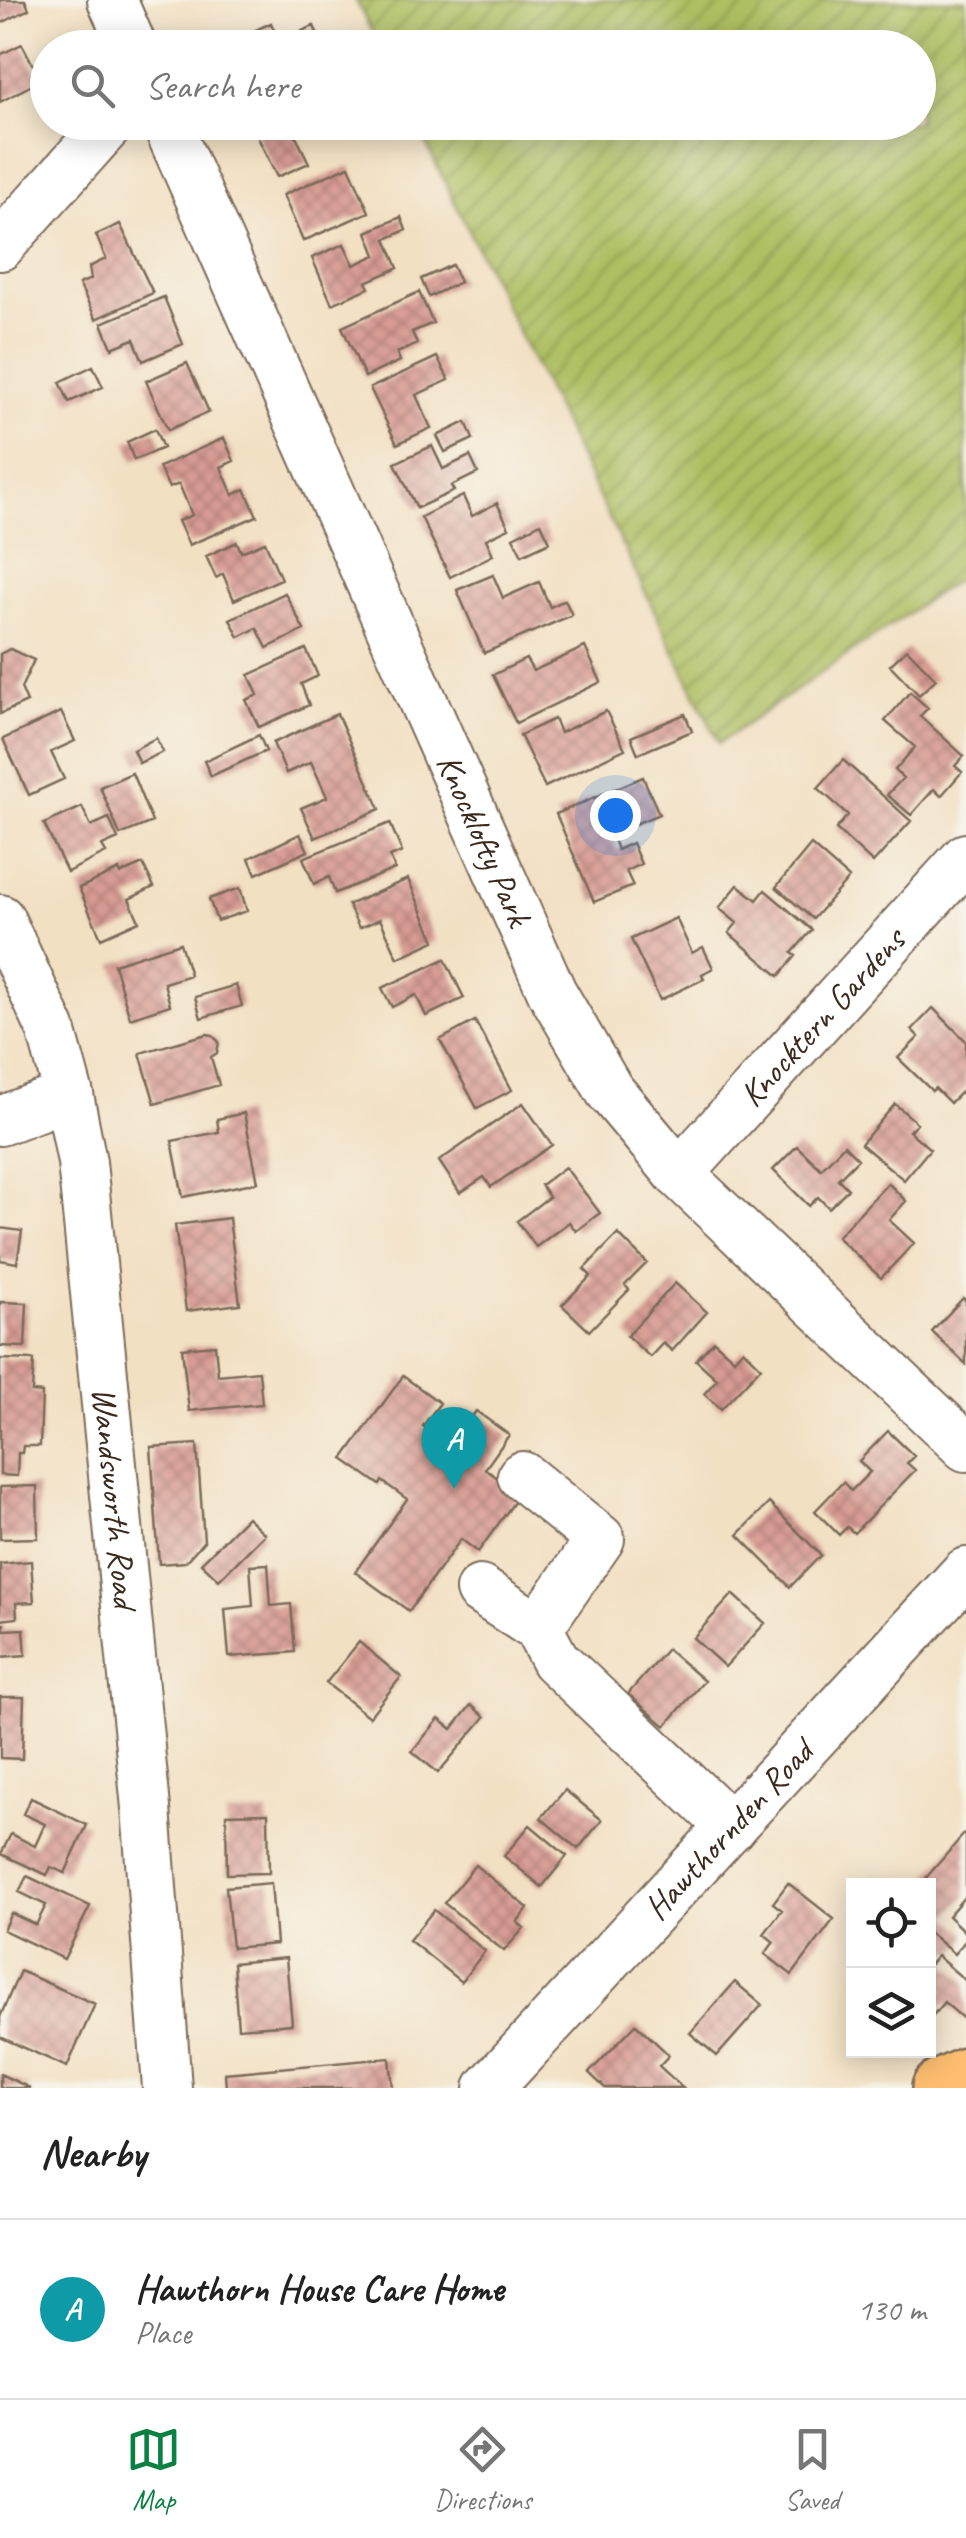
<!DOCTYPE html>
<html lang="en">
<head>
<meta charset="utf-8">
<style>
  :root { --surface:#fff; --page:#f6f6f6; --text:#222; --muted:#767676; --line:#e0e0e0; --accent:#0b8043 }
  body { margin:0; font-family:Caveat,sans-serif; background:var(--page); color:var(--text) }
  .controls { position:absolute; right:30px; bottom:30px; display:grid; overflow:hidden; border-radius:0px; box-shadow:0 5px 25px #0003 }
  .controls button { width:90px; height:90px; display:grid; place-items:center; padding:0; border:0; border-bottom:2px solid var(--line); background:var(--surface); color:var(--text); font:50px sans-serif }
  .you { position:absolute; left:615px; top:815px; width:35px; height:35px; margin:-25px; border:8px solid #fff; border-radius:50%; background:#1a73e8; box-shadow:0 0 0 15px #1a73e833 }
  .badge { display:grid; place-items:center; width:65px; height:65px; border-radius:50%; background:var(--accent); color:#fff; font-size:32px; font-weight:700 }
  .pin { position:absolute; translate:-50% -82px; filter:drop-shadow(0 2px 5px #0008) }
  .pin::after { content:''; position:absolute; top:52px; width:35px; height:30px; background:inherit; clip-path:polygon(0 0,100% 0,50% 100%) }
  .list { margin:0; padding:0; list-style:none }
  h2 { display:flex; justify-content:space-between; align-items:center; height:130px; margin:0; padding:0 40px; font-size:42px }
  h2 small { font-size:32px; font-weight:400; color:var(--muted) }
  .list li { display:grid; grid-template-columns:65px 1fr auto; gap:30px; align-items:center; box-sizing:border-box; height:180px; padding:0 40px; border-top:2px solid var(--line) }
  .list b { display:block; font-size:38px; white-space:nowrap }
  .list p { margin:0; font-size:32px; white-space:nowrap; color:var(--muted) }
  .list em { font-size:32px; font-style:normal; color:var(--muted) }
  .icon { flex:none; width:55px; height:55px; fill:none; stroke:currentColor; stroke-width:2; stroke-linecap:round; stroke-linejoin:round }
  .map { position:relative; flex:none; width:966px; height:2088px; overflow:hidden }
  .search { position:absolute; background:var(--surface); box-shadow:0 5px 25px #0003; left:30px; right:30px; top:30px; height:110px; display:flex; align-items:center; gap:25px; box-sizing:border-box; padding:0 35px; border-radius:55px; color:var(--muted); font-size:38px }
  .sheet { height:310px; background:var(--surface) }
  nav { display:flex; justify-content:space-around; align-items:center; box-sizing:border-box; height:140px; border-top:2px solid var(--line); background:var(--surface); font-size:28px; color:var(--muted) }
  nav a { display:grid; justify-items:center; gap:5px }
  nav .on { color:var(--accent) }
  .map>svg:first-child { display:block }
</style>
</head>
<body>
<div class="map">
<svg width="966" height="2088" viewBox="0 0 966 2088">
  <defs>
    <pattern id="garden-furrows" width="10" height="10" patternUnits="userSpaceOnUse" patternTransform="scale(2.5)"><rect width="10" height="10" fill="#adbf62"/><path d="M-1 1l2-2M0 10L10 0M9 11l2-2" fill="none" stroke="#8e9b50"/></pattern>
    <pattern id="building-cross-hatch" width="8" height="8" patternUnits="userSpaceOnUse" patternTransform="scale(2.5)"><rect width="8" height="8" fill="#d89b93"/><path d="M0 0l8 8M0 8l8-8" fill="none" stroke="#b07f77"/></pattern>
  </defs>
  <rect width="100%" height="100%" fill="#f7f3e8"/>
  <filter id="ink" filterUnits="userSpaceOnUse"><feTurbulence type="fractalNoise" baseFrequency=".01" numOctaves="2"/><feDisplacementMap in="SourceGraphic" scale="20" xChannelSelector="R" yChannelSelector="G"/><feConvolveMatrix kernelMatrix="1 2 1 2 8 2 1 2 1" color-interpolation-filters="sRGB"/></filter>
  <filter id="wash" filterUnits="userSpaceOnUse"><feTurbulence type="fractalNoise" baseFrequency=".0048" numOctaves="4" result="noise"/><feDisplacementMap in="SourceGraphic" scale="40" xChannelSelector="R" yChannelSelector="G"/><feGaussianBlur stdDeviation="2.25" result="paint"/><feColorMatrix in="noise" values="0 0 0 0 0 0 0 0 0 0 0 0 0 0 0 0 0 1.4 0 .05"/><feComposite in="paint" operator="in"/></filter>
  <g filter="url(#wash)">
    <rect width="100%" height="100%" fill="#f2e0c3"/>
    <path fill="url(#garden-furrows)" stroke="#747440" stroke-width="2.5" d="M356 0H966V573L719 743 416 123 918 122V48L379 47Z"/>
    <g id="blocks">
      <path fill="url(#building-cross-hatch)" d="M0 0H25L29 9 0 24Z
        M271 23 279 41 314 26 323 48H217Z
        M22 44 41 80 0 102V55Z
        M258 122H320L295 134 309 163 277 177 252 125Z
        M349 166 369 212 303 241 283 195Z
        M401 217 406 230 386 239 398 268 366 282 369 288 332 304 312 258 344 244 354 265 376 255 367 232Z
        M120 224 153 293 96 319 79 284 91 279 89 267 106 259 96 235Z
        M452 265 460 282 429 297 421 279Z
        M419 292 433 323 412 332 417 344 397 353 400 361 365 377 342 327Z
        M164 297 183 344 143 361 134 339 112 348 102 323Z
        M437 357 449 380 416 395 431 428 397 444 370 388Z
        M187 363 209 412 168 430 146 381Z
        M93 366 103 387 69 402 60 382Z
        M466 422 473 439 445 452 437 436Z
        M155 429 163 448 134 460 127 442Z
        M224 438 234 461 221 467 233 495 245 489 257 516 189 545 178 521 192 515 179 484 169 488 159 467Z
        M432 446 443 469 470 456 478 473 451 486 454 491 417 508 395 463Z
        M463 496 472 516 497 503 509 528 486 539 493 555 450 577 421 517Z
        M541 523 550 542 522 555 513 537Z
        M237 542 241 552 265 542 281 579 234 600 223 574 216 578 206 556Z
        M493 575 503 598 539 582 550 607 565 600 572 615 484 653 457 590Z
        M285 593 304 630 267 648 257 628 239 637 230 619Z
        M585 647 601 682 516 723 493 675 526 659 533 671Z
        M10 649 34 660 21 688 27 702 0 714V654Z
        M306 649 318 676 301 684 309 705 259 727 246 700 258 695 249 675Z
        M907 649 936 679 919 695 890 665Z
        M910 692 928 708 920 716 964 756 955 766 962 772 941 796 934 789 911 815 887 795 903 778 895 770 915 747 885 721Z
        M606 711 625 749 545 787 520 735 554 719 560 733Z
        M61 712 75 741 51 752 64 779 29 795 3 739Z
        M337 714 380 809 315 838 301 808 327 797 318 777 311 762 286 773 273 743Z
        M685 714 692 731 638 754 631 737Z
        M259 735 266 751 211 776 204 761Z
        M156 738 163 752 139 763 133 750Z
        M843 760 911 821 873 863 836 829 848 815 818 788Z
        M132 773 152 822 120 835 100 787Z
        M643 777 659 814 611 834 617 850 632 843 641 864 626 871 633 886 594 902 556 814Z
        M82 807 91 826 109 818 118 839 102 846 106 853 67 872 44 824Z
        M390 823 402 852 390 857 395 869 335 893 329 877 314 884 303 858Z
        M300 834 308 851 256 874 249 858Z
        M811 845 849 878 813 919 776 887Z
        M143 864 154 887 129 899 139 921 101 938 79 888 119 870 120 874Z
        M408 879 435 941 398 958 380 919 359 928 348 905Z
        M738 885 757 900 765 890 812 930 792 953 796 956 779 976 729 933 737 923 719 908Z
        M240 888 247 911 217 921 209 899Z
        M676 918 692 953 703 947 713 968 702 974 704 979 660 1000 631 939Z
        M180 943 190 975 164 983 170 1005 130 1018 114 964Z
        M445 959 464 998 426 1016 416 995 392 1007 382 988Z
        M236 985 242 1006 201 1018 195 997Z
        M933 1008 966 1041V1087L950 1103 935 1088 932 1091 898 1058 919 1037 912 1030Z
        M475 1021 512 1090 477 1108 440 1040Z
        M207 1034 212 1035 219 1042 217 1053 211 1057 219 1085 155 1104 140 1053Z
        M523 1103 552 1145 491 1187 484 1177 460 1193 439 1161Z
        M895 1104 917 1123 909 1131 930 1149 904 1180 861 1144Z
        M244 1113 258 1182 183 1197 172 1141 219 1132 217 1119Z
        M844 1145 858 1159 838 1179 848 1189 829 1208 818 1197 809 1206 773 1170 797 1146 821 1169Z
        M565 1167 600 1213 576 1231 569 1222 536 1247 517 1221 549 1197 541 1185Z
        M888 1183 906 1201 889 1220 914 1243 881 1278 837 1237Z
        M229 1218 240 1304 186 1311 175 1225Z
        M0 1228 22 1231 17 1263 0 1260Z
        M618 1234 647 1263 625 1285 629 1290 589 1331 562 1305 591 1276 584 1269Z
        M675 1283 707 1312 672 1351 663 1343 650 1357 627 1336Z
        M963 1298 966 1301V1364L932 1332Z
        M0 1302 27 1303 25 1347 0 1346Z
        M714 1341 734 1359 743 1349 761 1367 721 1409 704 1394 717 1379 696 1360Z
        M215 1345 218 1375 259 1371 262 1404 189 1411 182 1348Z
        M0 1359 34 1360 32 1392 42 1393 40 1446H23L22 1453H18L17 1476 0 1475Z
        M403 1376 440 1403 423 1426 451 1446 476 1411 509 1435 485 1469 520 1494 478 1552 461 1539 409 1611 355 1572 407 1499 382 1481 380 1485 343 1459Z
        M888 1431 914 1456 907 1463 915 1470 854 1533 847 1527 839 1535 815 1511 843 1482 851 1491 870 1472 859 1461Z
        M197 1444 204 1541 185 1562 159 1564 151 1447Z
        M37 1486 38 1538 0 1539V1487Z
        M769 1503 821 1555 790 1587 738 1535Z
        M247 1517 265 1534 219 1580 201 1563Z
        M31 1561 34 1602 16 1603 17 1618 0 1620V1564Z
        M268 1564 271 1606 291 1604 295 1652 229 1657 225 1609 253 1606 250 1565Z
        M733 1594 765 1623 725 1667 693 1638Z
        M0 1624H4V1630L24 1629 26 1655 0 1657Z
        M359 1642 401 1677 369 1717 326 1683Z
        M667 1649 704 1681 665 1726 628 1694Z
        M0 1697H24L22 1759 0 1758Z
        M471 1705 485 1717 438 1773 412 1751 439 1719 452 1729Z
        M565 1790 602 1820 578 1849 541 1818Z
        M31 1798 87 1825 65 1873 51 1867 47 1875 1 1854 11 1834 35 1846 45 1824 23 1814Z
        M268 1813 269 1873 227 1874 226 1814Z
        M530 1825 567 1856 542 1887 504 1856Z
        M964 1834 966 1836V1895L948 1916 966 1933V1940L954 1954 928 1932V1886H919Z
        M475 1865 528 1908 517 1922 524 1928 504 1951 444 1903Z
        M27 1876 90 1906 64 1959 3 1930 11 1913 36 1925 46 1905 19 1892Z
        M271 1883 276 1944 232 1948 226 1887Z
        M788 1883 834 1919 792 1975 765 1954 774 1942 764 1934 782 1910 773 1903Z
        M434 1910 485 1951 461 1982 409 1940Z
        M937 1956 966 1981V2021L944 2002 928 2021V1966Z
        M286 1958 292 2024 238 2028 233 1963Z
        M20 1971 95 2004 67 2067 0 2037V2017Z
        M735 1982 762 2005 717 2056 690 2033Z
        M636 2024 669 2055 659 2066 683 2088H605L589 2073Z
        M390 2058 393 2088H226L225 2073Z
        M0 2074 30 2088H0Z"/>
    </g>
  </g>
  <g filter="url(#ink)">
    <use href="#blocks" fill-opacity="0" stroke="#7b6a58" stroke-width="2.5"/>
    <g fill="none" stroke-linecap="round" stroke-linejoin="round">
      <g stroke="#7b6a58" stroke-width="52">
        <g id="minor">
          <path d="M112 0 133 48"/>
          <path id="s1" d="M166 122 552 992 609 1090 679 1174 966 1447"/>
          <path d="M0 246 111 122"/>
          <path id="s2" d="M0 919 51 1029 69 1095 82 1162 146 1808 167 2088"/>
          <path d="M0 1121 69 1095"/>
          <path id="s3" d="M679 1174 966 858"/>
          <path d="M522 1476 600 1539 538 1628 555 1660 731 1827"/>
          <path d="M480 1590 538 1628"/>
          <path id="s4" d="M489 2088 966 1572"/>
        </g>
      </g>
      <g stroke="#7b6a58" stroke-width="60">
        <path id="highway" d="M940 2088 966 2076"/>
      </g>
      <use href="#minor" stroke="#fff" stroke-width="48"/>
      <use href="#highway" stroke="#fcbd6f" stroke-width="55"/>
    </g>
  </g>
  <g text-anchor="middle" dominant-baseline="central" stroke-width="10" stroke-linejoin="round" paint-order="stroke">
    <g font-size="35" fill="#3b2a1e" stroke="#f7f3e8">
      <text stroke="none"><textPath href="#s1" startOffset="785">Knocklofty Park</textPath></text>
      <text stroke="none"><textPath href="#s3" startOffset="212">Knocktern Gardens</textPath></text>
      <text stroke="none"><textPath href="#s2" startOffset="595">Wandsworth Road</textPath></text>
      <text stroke="none"><textPath href="#s4" startOffset="352">Hawthornden Road</textPath></text>
    </g>
  </g>
</svg>
<div class="controls">
<button><svg class="icon" aria-label="locate" viewBox="0 0 24 24"><circle cx="12" cy="12" r="6"/><path d="M12 2v4M12 18v4M2 12h4M18 12h4"/></svg></button>
<button><svg class="icon" aria-label="layers" viewBox="0 0 24 24"><path d="M12 4l9 5-9 5-9-5zM3 14l9 5 9-5"/></svg></button>
</div>
<div class="you"></div>
<div class="pin badge" style="left:454px;top:1489px;background:#0f9aa8">A</div>
<div class="search"><svg class="icon" aria-label="search" viewBox="0 0 24 24"><circle cx="10" cy="10" r="6"/><path d="M15 15l6 6"/></svg>Search here</div>
</div>
<section class="sheet">
<h2>Nearby<small></small></h2>
<ul class="list">
<li><span class="badge" style="background:#0f9aa8">A</span><div><b>Hawthorn House Care Home</b><p>Place</p></div><em>130 m</em></li>
</ul>
</section>
<nav>
<a class="on"><svg class="icon" aria-label="map" viewBox="0 0 24 24"><path d="M3 6l6-2 6 2 6-2v14l-6 2-6-2-6 2zM9 4v14M15 6v14"/></svg>Map</a>
<a><svg class="icon" aria-label="directions" viewBox="0 0 24 24"><path d="M12 3l9 9-9 9-9-9zM9 14v-3h6M13 9l2 2-2 2"/></svg>Directions</a>
<a><svg class="icon" aria-label="saved" viewBox="0 0 24 24"><path d="M7 4h10v16l-5-4-5 4z"/></svg>Saved</a>
</nav>
</body>
</html>
